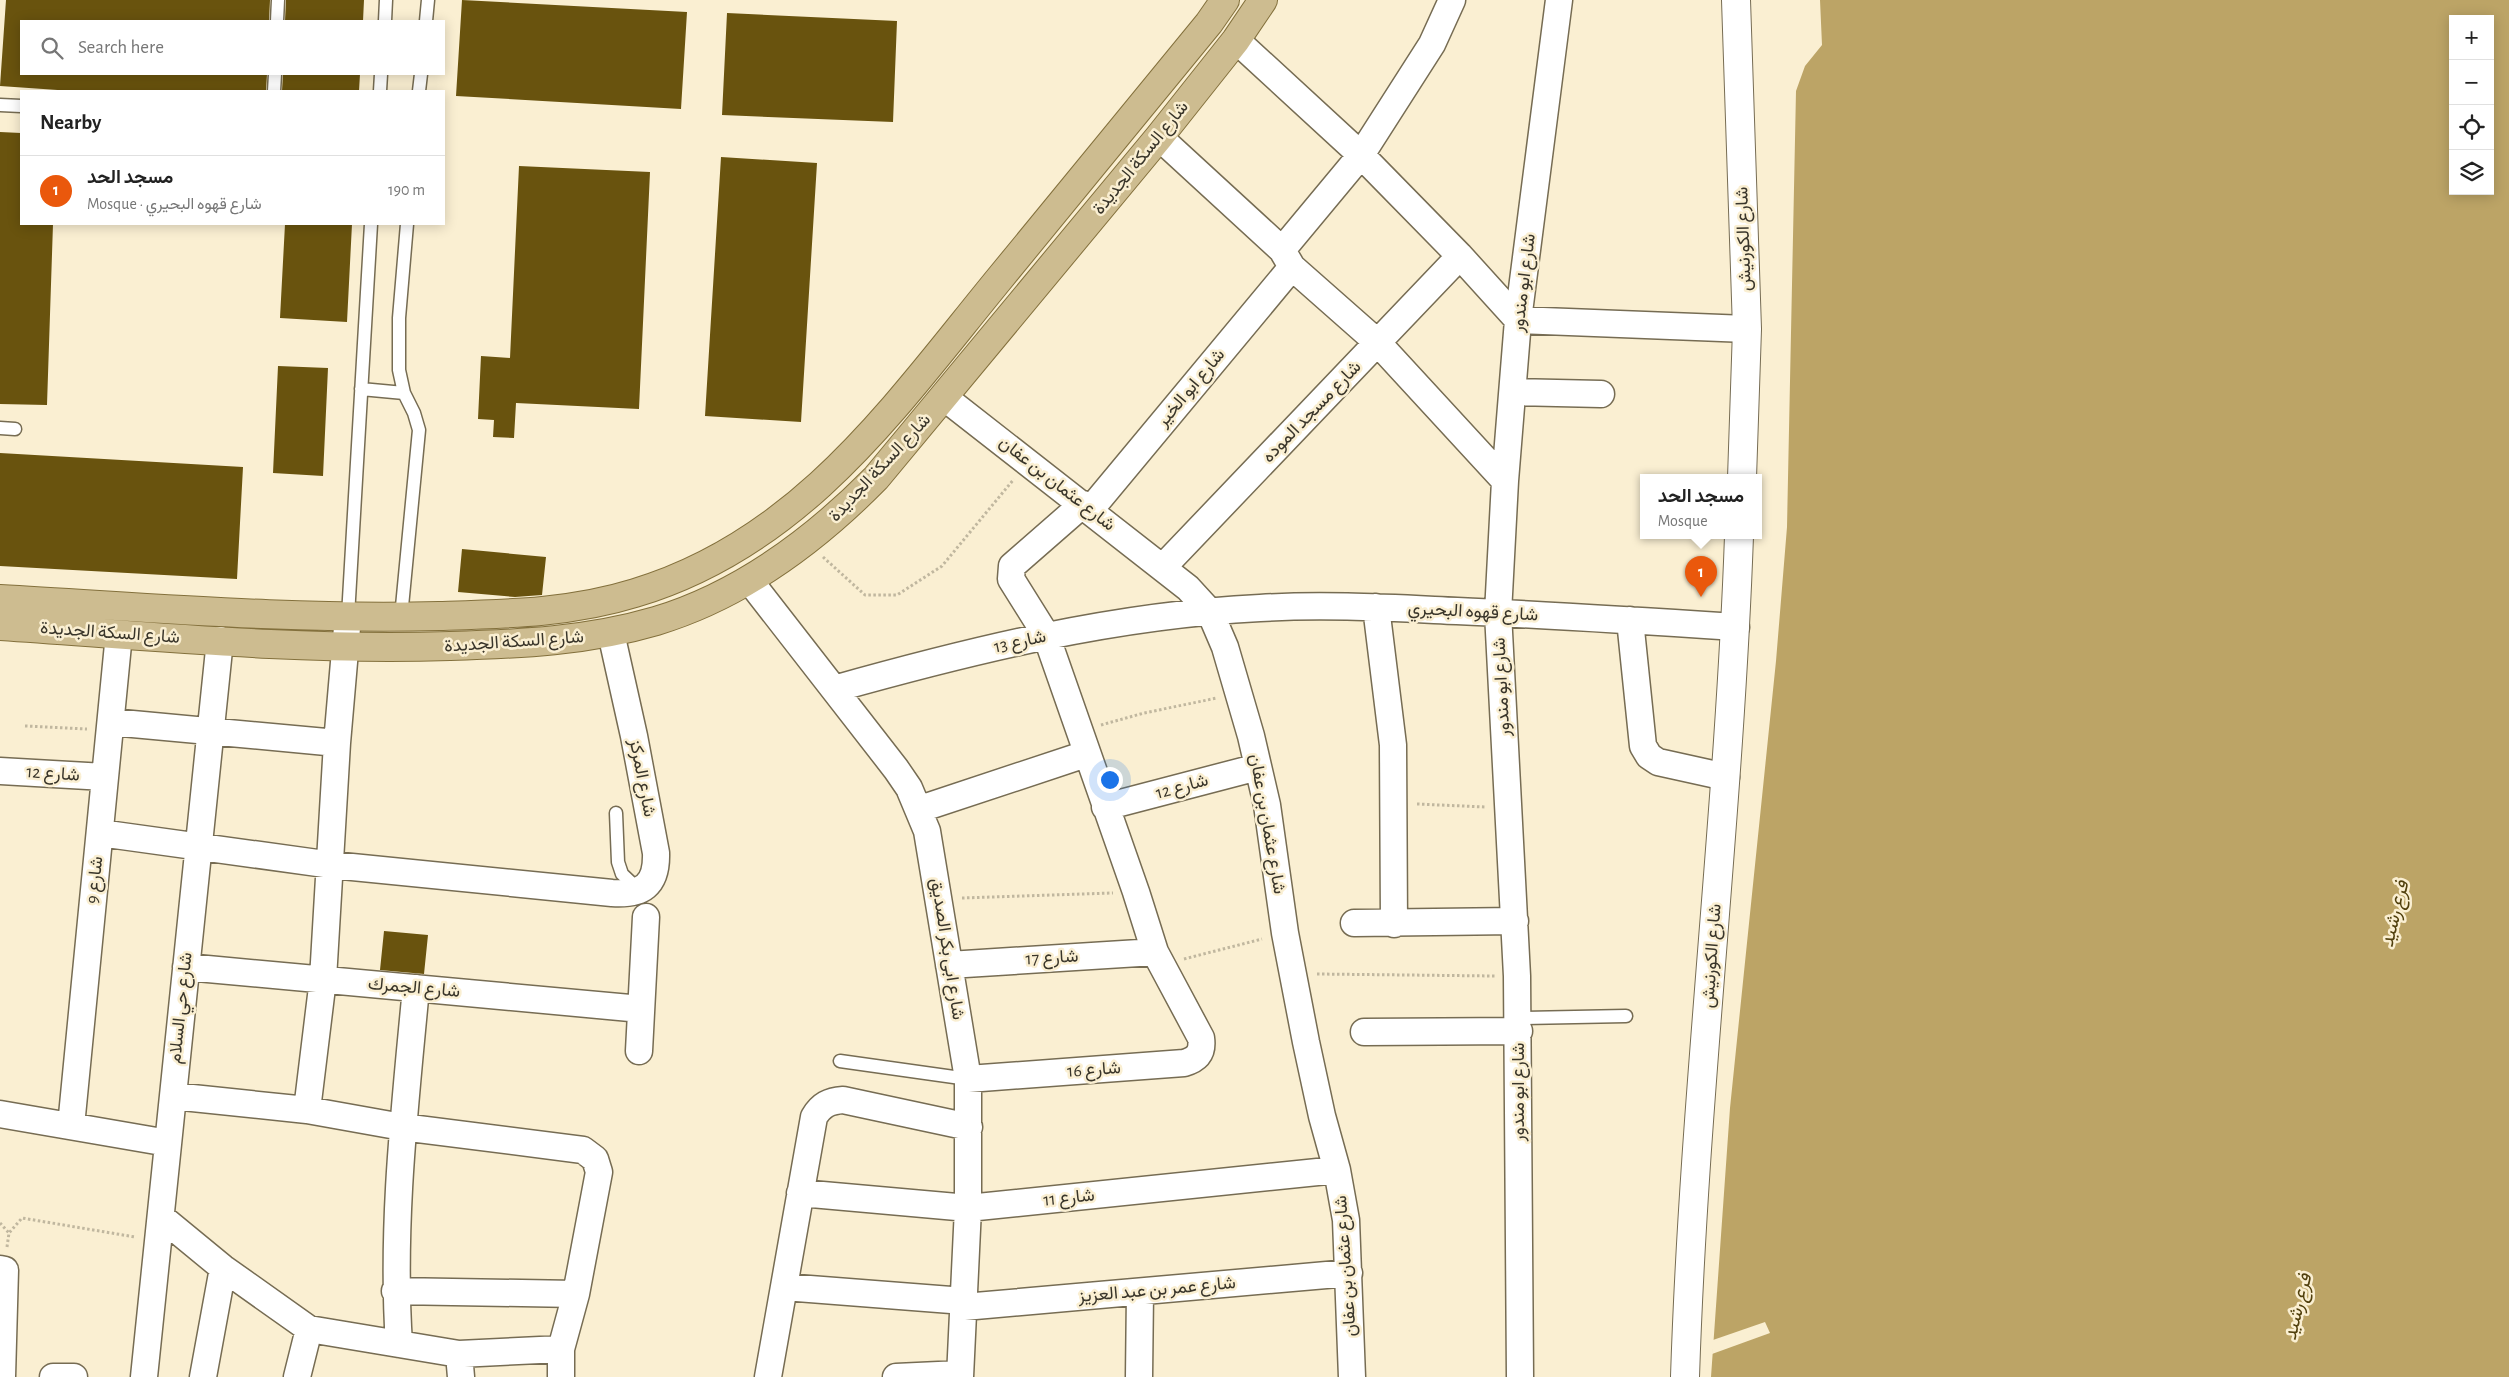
<!DOCTYPE html>
<html lang="en">
<head>
<meta charset="utf-8">
<style>
  :root { --surface:#fff; --page:#f2f2f2; --text:#222; --muted:#767676; --line:#e0e0e0; --accent:#ea580c }
  body { margin:0; font-family:"Alegreya Sans",Vazirmatn,sans-serif; background:var(--page); color:var(--text) }
  .controls { position:absolute; right:15px; top:15px; display:grid; overflow:hidden; border-radius:0px; box-shadow:0 2px 12px #0003 }
  .controls button { width:45px; height:45px; display:grid; place-items:center; padding:0; border:0; border-bottom:1px solid var(--line); background:var(--surface); color:var(--text); font:25px sans-serif }
  .you { position:absolute; left:1109px; top:779px; width:18px; height:18px; margin:-12px; border:4px solid #fff; border-radius:50%; background:#1a73e8; box-shadow:0 0 0 8px #1a73e833 }
  .badge { display:grid; place-items:center; width:32px; height:32px; border-radius:50%; background:var(--accent); color:#fff; font-size:16px; font-weight:700 }
  .pin { position:absolute; translate:-50% -41px; filter:drop-shadow(0 1px 2px #0008) }
  .pin::after { content:''; position:absolute; top:26px; width:18px; height:15px; background:inherit; clip-path:polygon(0 0,100% 0,50% 100%) }
  .popup { position:absolute; left:1640px; top:474px; width:122px; height:65px; box-sizing:border-box; display:grid; place-content:center; border-radius:0px; background:var(--surface); filter:drop-shadow(0 1px 4px #0005); font-size:16px; white-space:nowrap; color:var(--muted) }
  .popup b { font-size:19px; color:var(--text) }
  .popup::after { content:''; position:absolute; left:50%; top:100%; margin-left:-10px; border:10px solid transparent; border-top-color:var(--surface) }
  .list { margin:0; padding:0; list-style:none }
  h2 { display:flex; justify-content:space-between; align-items:center; height:65px; margin:0; padding:0 20px; font-size:21px }
  h2 small { font-size:16px; font-weight:400; color:var(--muted) }
  .list li { display:grid; grid-template-columns:32px 1fr auto; gap:15px; align-items:center; box-sizing:border-box; height:70px; padding:0 20px; border-top:1px solid var(--line) }
  .list b { display:block; font-size:19px; white-space:nowrap }
  .list p { margin:0; font-size:16px; white-space:nowrap; color:var(--muted) }
  .list em { font-size:16px; font-style:normal; color:var(--muted) }
  .icon { flex:none; width:28px; height:28px; fill:none; stroke:currentColor; stroke-width:2; stroke-linecap:round; stroke-linejoin:round }
  .map { position:relative; flex:none; width:2509px; height:1377px; overflow:hidden }
  .search { position:absolute; background:var(--surface); box-shadow:0 2px 12px #0003; left:20px; top:20px; width:425px; height:55px; display:flex; align-items:center; gap:12px; box-sizing:border-box; padding:0 18px; border-radius:0px; color:var(--muted); font-size:19px }
  .panel { position:absolute; background:var(--surface); box-shadow:0 2px 12px #0003; left:20px; top:90px; width:425px; height:135px; border-radius:0px }
  .map>svg:first-child { display:block }
</style>
</head>
<body>
<div class="map">
<svg width="2509" height="1377" viewBox="0 0 2509 1377">
  <rect width="100%" height="100%" fill="#faefd2"/>
  <path fill="#bca466" fill-rule="evenodd" d="M1820 0H2509V1377H1711L1730 1108 1776 661 1787 527 1796 91 1805 66 1822 45ZM2453 19H2490V191H2453Z"/>
  <path fill="#faefd2" d="M1765 1322 1770 1333 1712 1354 1713 1340Z"/>
  <path fill="#69530e" d="M6 0H270L269 21H21V74H267L266 91H72L0 86Z
    M286 0H364L363 21H285Z
    M462 0 687 12 681 109 456 96Z
    M727 13 897 21 893 122 722 115Z
    M283 74H360L359 91H282Z
    M0 132 21 133V224H53L47 405 0 404Z
    M721 157 817 163 801 422 705 416Z
    M519 166 650 172 639 409 516 403 514 438 493 437 494 420 478 419 481 356 510 358Z
    M285 224H352L347 322 280 318Z
    M278 366 328 368 323 476 273 473Z
    M0 453 243 467 237 579 0 566Z
    M462 549 546 557 542 595 515 597 458 592Z
    M384 931 428 935 424 974 380 970Z"/>
  <g fill="none" stroke-linecap="round" stroke-linejoin="round">
    <g stroke="#766c53" stroke-width="15">
      <path id="service" d="M277 21 278 0
        M385 21 386 0
        M426 21 428 0
        M274 91 275 74
        M380 91 381 74
        M419 91 421 74
        M0 105 21 106
        M361 389 404 393
        M0 428 15 429
        M348 616 371 224
        M401 617 419 430 414 413 404 393 399 370V318L407 224
        M616 813 618 862 622 874 640 891
        M1518 1018 1626 1016
        M840 1061 968 1079"/>
    </g>
    <g stroke="#766c53" stroke-width="29">
      <path id="minor" d="M1236 40 1361 155 1460 256 1518 320 1747 329
        M1159 137 1282 250 1292 267 1377 342 1505 481
        M1282 250 1361 155 1432 44 1452 0
        M1513 392 1601 394
        M945 398 1188 588 1210 612 1225 647 1251 736 1267 805 1285 933 1306 1042 1322 1116 1337 1170 1346 1220 1352 1377
        M1090 510 1292 267
        M1163 567 1460 256
        M749 580 896 769 909 788 927 831 968 1079V1208L960 1377
        M1376 607 1393 745 1394 924
        M1630 620 1643 746 1649 756 1658 762 1726 777
        M834 689C973 650 1115 615 1260 608 1326 604 1391 608 1457 611 1550 615 1643 621 1736 627
        M111 722 337 743
        M0 771 105 777
        M1105 807 1258 767
        M920 809 1086 754
        M100 833 332 865 612 893C642 895 657 886 656 853L634 736 611 633
        M1354 923 1515 921
        M949 965 1155 952
        M186 967 641 1009
        M1364 1032 1519 1031
        M639 1051 646 917
        M968 1079 1184 1063C1198 1059 1203 1052 1201 1038L1155 952 1136 892 1046 635 1011 579 1012 566 1083 504
        M173 1096 307 1110 402 1127 583 1150 595 1159 599 1172 576 1294 561 1349V1377
        M307 1110 323 979 337 743 348 616
        M0 1114 168 1143
        M71 1126 119 634
        M800 1193 968 1208 1337 1170
        M161 1217 223 1268 309 1329 459 1354 461 1377
        M0 1269 5 1270 2 1377
        M784 1287 964 1301
        M395 1291 576 1294
        M964 1307 1349 1273
        M399 1344C391 1225 405 1106 416 988
        M459 1354 561 1349
        M53 1377H74
        M144 1377 220 640
        M203 1377 223 1268
        M297 1377 309 1329
        M768 1377 814 1117C821 1105 829 1101 843 1100L969 1127
        M896 1377 960 1374
        M1139 1377 1140 1292
        M1520 1377 1517 976 1498 613 1505 481 1518 320 1559 0"/>
    </g>
    <g stroke="#766c53" stroke-width="30">
      <path id="secondary" d="M1736 0 1747 329 1742 478
        M1685 1377C1694 1096 1729 817 1739 536"/>
    </g>
    <g stroke="#83703c" stroke-width="30">
      <path id="primary" d="M0 599C146 607 293 620 439 616 506 614 571 613 635 593 802 543 895 406 1000 278 1070 193 1139 108 1209 23L1225 0
        M0 626C150 636 300 651 450 646 520 644 588 641 656 621 742 595 814 541 876 478L1159 137 1236 40 1263 0"/>
    </g>
    <path stroke="#c0b79f" stroke-width="3" stroke-dasharray="2.5 2.5" stroke-linecap="butt" d="M823 557 865 595H897L942 566 1014 479
      M1101 725 1144 713 1217 698
      M25 726 87 729
      M1417 804 1485 807
      M962 898 1113 893
      M1184 959 1262 939
      M1317 974 1495 976
      M0 1223 9 1233
      M7 1247 9 1233 22 1218 135 1237"/>
    <use href="#service" stroke="#fff" stroke-width="12"/>
    <use href="#minor" stroke="#fff" stroke-width="26"/>
    <use href="#secondary" stroke="#fff" stroke-width="28"/>
    <use href="#primary" stroke="#cdbc90" stroke-width="28"/>
  </g>
  <g text-anchor="middle" dominant-baseline="central" stroke-width="5" stroke-linejoin="round" paint-order="stroke">
    <g font-size="18" fill="#39352a" stroke="#faefd2">
      <text transform="translate(1141 158) rotate(-51)">شارع السكة الجديدة</text>
      <text transform="translate(1744 239) rotate(-92)">شارع الكورنيش</text>
      <text transform="translate(1524 283) rotate(-83)">شارع ابو مندور</text>
      <text transform="translate(1191 388) rotate(-50)">شارع ابو الخير</text>
      <text transform="translate(1312 412) rotate(-46)">شارع مسجد الموده</text>
      <text transform="translate(880 468) rotate(-47)">شارع السكة الجديدة</text>
      <text transform="translate(1057 484) rotate(38)">شارع عثمان بن عفان</text>
      <text transform="translate(1473 612) rotate(3)">شارع قهوه البحيري</text>
      <text transform="translate(110 633) rotate(4)">شارع السكة الجديدة</text>
      <text transform="translate(514 642) rotate(-4)">شارع السكة الجديدة</text>
      <text transform="translate(1020 642) rotate(-12)">شارع 13</text>
      <text transform="translate(1502 687) rotate(-93)">شارع ابو مندور</text>
      <text transform="translate(53 774) rotate(4)">شارع 12</text>
      <text transform="translate(642 778) rotate(79)">شارع المركز</text>
      <text transform="translate(1182 787) rotate(-15)">شارع 12</text>
      <text transform="translate(1267 824) rotate(80)">شارع عثمان بن عفان</text>
      <text transform="translate(95 880) rotate(-84)">شارع 9</text>
      <text transform="translate(947 949) rotate(81)">شارع ابى بكر الصديق</text>
      <text transform="translate(1712 956) rotate(-86)">شارع الكورنيش</text>
      <text transform="translate(1052 958) rotate(-3)">شارع 17</text>
      <text transform="translate(414 988) rotate(5)">شارع الجمرك</text>
      <text transform="translate(181 1008) rotate(-84)">شارع حي السلام</text>
      <text transform="translate(1094 1070) rotate(-4)">شارع 16</text>
      <text transform="translate(1519 1092) rotate(-90)">شارع ابو مندور</text>
      <text transform="translate(1069 1198) rotate(-6)">شارع 11</text>
      <text transform="translate(1346 1266) rotate(-94)">شارع عثمان بن عفان</text>
      <text transform="translate(1157 1290) rotate(-5)">شارع عمر بن عبد العزيز</text>
    </g>
    <g font-size="19" font-style="italic" fill="#503f0c" stroke="#faefd2">
      <text transform="translate(2395 914) rotate(-76)">فرع رشيد</text>
      <text transform="translate(2298 1307) rotate(-76)">فرع رشيد</text>
    </g>
  </g>
</svg>
<div class="controls">
<button>+</button>
<button>−</button>
<button><svg class="icon" aria-label="locate" viewBox="0 0 24 24"><circle cx="12" cy="12" r="6"/><path d="M12 2v4M12 18v4M2 12h4M18 12h4"/></svg></button>
<button><svg class="icon" aria-label="layers" viewBox="0 0 24 24"><path d="M12 4l9 5-9 5-9-5zM3 14l9 5 9-5"/></svg></button>
</div>
<div class="you"></div>
<div class="pin badge" style="left:1701px;top:597px">1</div>
<div class="popup"><b>مسجد الحد</b>Mosque</div>
<div class="search"><svg class="icon" aria-label="search" viewBox="0 0 24 24"><circle cx="10" cy="10" r="6"/><path d="M15 15l6 6"/></svg>Search here</div>
<section class="panel">
<h2>Nearby<small></small></h2>
<ul class="list">
<li><span class="badge">1</span><div><b>مسجد الحد</b><p>Mosque · شارع قهوه البحيري</p></div><em>190 m</em></li>
</ul>
</section>
</div>
</body>
</html>
